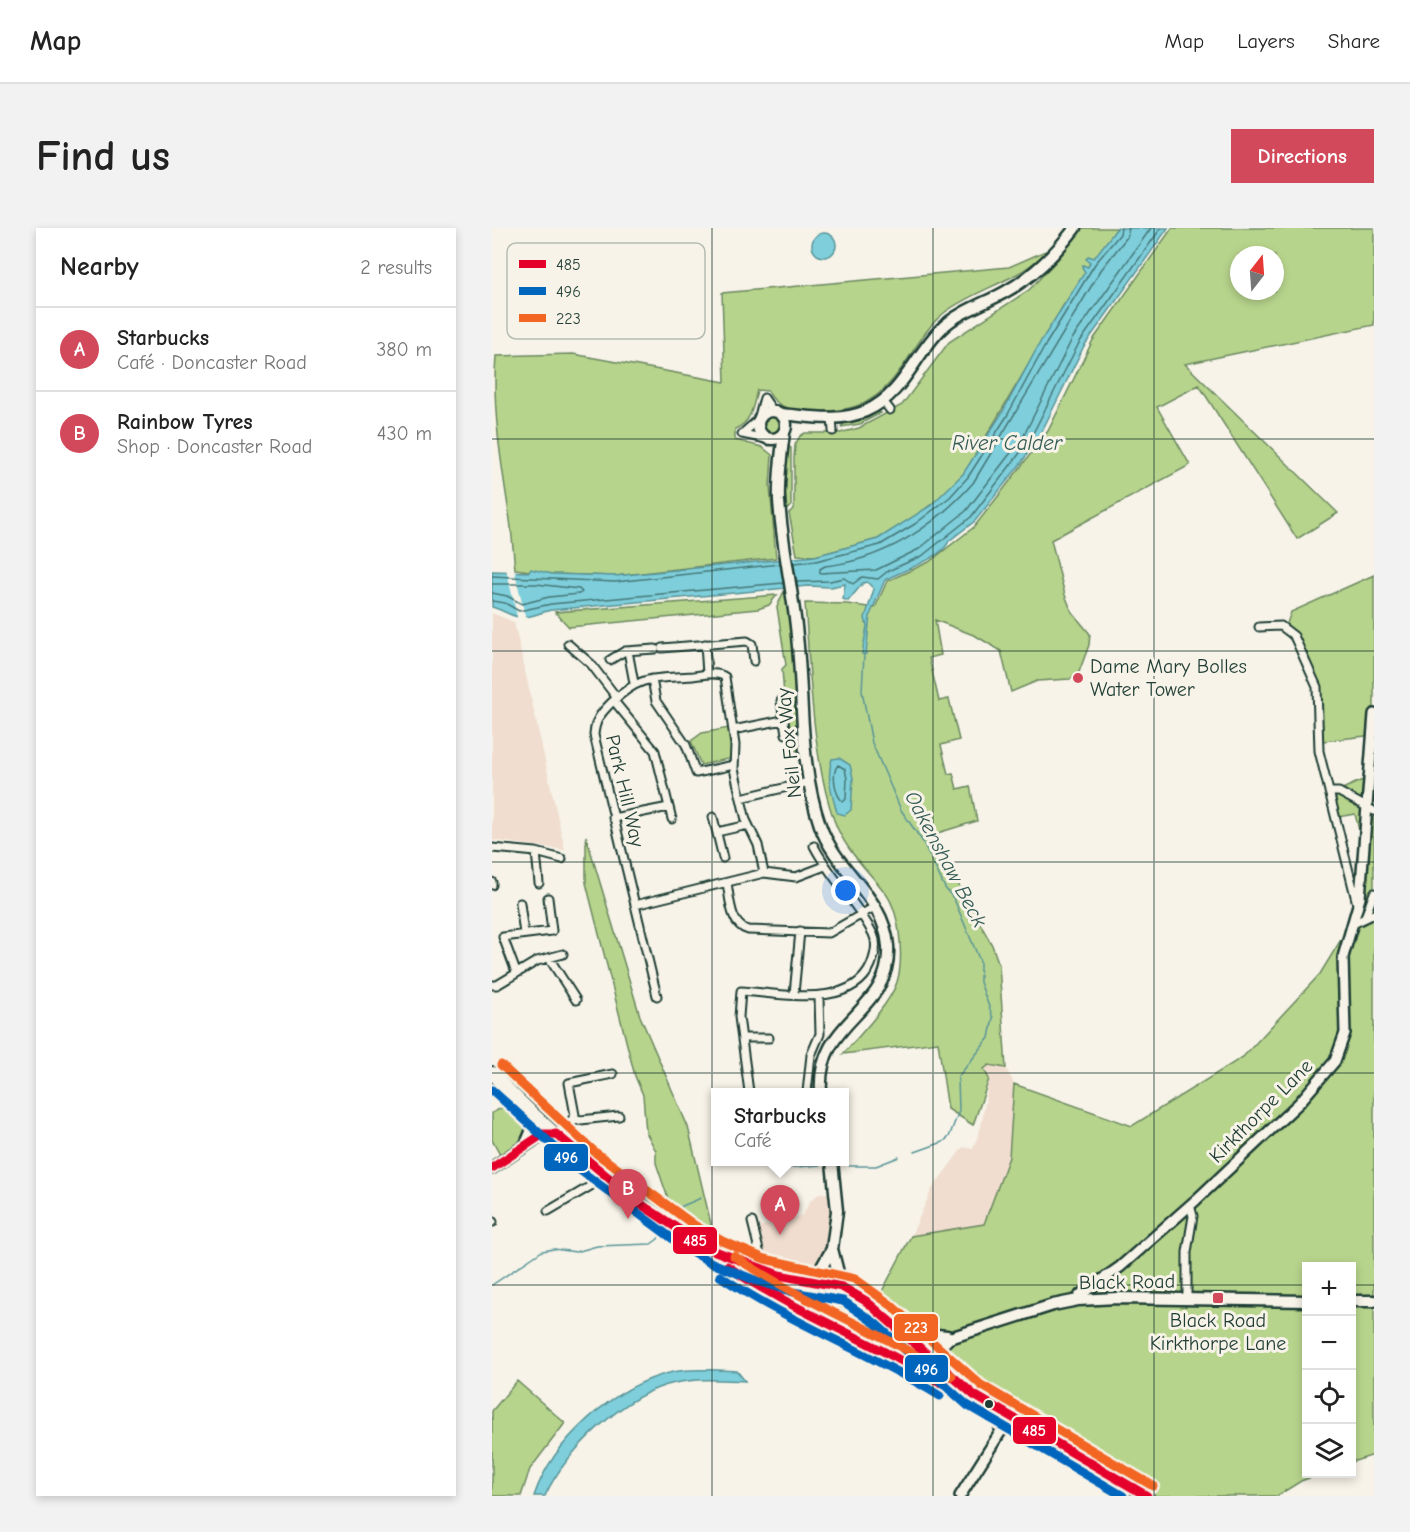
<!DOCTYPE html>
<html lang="en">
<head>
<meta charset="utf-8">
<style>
  :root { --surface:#fff; --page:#f2f2f2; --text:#222; --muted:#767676; --line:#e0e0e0; --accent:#d1495b }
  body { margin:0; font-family:"Comic Neue",sans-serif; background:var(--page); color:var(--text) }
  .controls { position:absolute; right:18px; bottom:18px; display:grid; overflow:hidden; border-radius:0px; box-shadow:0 3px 9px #0003 }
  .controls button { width:54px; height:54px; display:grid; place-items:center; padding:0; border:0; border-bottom:2px solid var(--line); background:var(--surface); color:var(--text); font:30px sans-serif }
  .compass { position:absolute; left:738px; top:18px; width:54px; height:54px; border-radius:50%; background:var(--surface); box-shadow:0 3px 9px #0003; rotate:17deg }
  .you { position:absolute; left:354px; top:663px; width:21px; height:21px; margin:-15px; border:4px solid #fff; border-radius:50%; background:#1a73e8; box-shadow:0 0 0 9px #1a73e833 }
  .badge { display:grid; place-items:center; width:39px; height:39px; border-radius:50%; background:var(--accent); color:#fff; font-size:20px; font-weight:700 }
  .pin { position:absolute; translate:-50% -50px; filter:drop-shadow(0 2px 3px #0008) }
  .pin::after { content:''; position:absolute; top:32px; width:21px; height:18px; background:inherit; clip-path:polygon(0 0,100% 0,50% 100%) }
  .popup { position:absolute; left:219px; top:860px; width:138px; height:78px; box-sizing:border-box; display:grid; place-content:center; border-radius:0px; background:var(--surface); filter:drop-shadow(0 2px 4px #0005); font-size:20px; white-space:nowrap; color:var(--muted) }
  .popup b { font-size:22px; color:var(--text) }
  .popup::after { content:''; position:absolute; left:50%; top:100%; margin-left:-12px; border:12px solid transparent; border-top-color:var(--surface) }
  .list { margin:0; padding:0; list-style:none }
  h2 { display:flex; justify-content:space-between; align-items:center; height:78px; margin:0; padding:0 24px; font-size:26px }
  h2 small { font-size:20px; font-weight:400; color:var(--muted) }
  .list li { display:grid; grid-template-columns:39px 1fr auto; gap:18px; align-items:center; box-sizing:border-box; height:84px; padding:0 24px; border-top:2px solid var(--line) }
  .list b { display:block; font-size:22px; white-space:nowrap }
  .list p { margin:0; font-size:20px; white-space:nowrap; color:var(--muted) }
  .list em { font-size:20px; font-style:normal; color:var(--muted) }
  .icon { flex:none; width:33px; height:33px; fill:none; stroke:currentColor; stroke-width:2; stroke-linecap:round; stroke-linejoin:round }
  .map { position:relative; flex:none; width:882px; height:1268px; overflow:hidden; border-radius:0px }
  header { display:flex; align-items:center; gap:36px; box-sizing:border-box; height:84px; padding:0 30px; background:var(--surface); border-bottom:2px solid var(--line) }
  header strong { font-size:28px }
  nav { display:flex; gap:33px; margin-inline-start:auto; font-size:21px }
  .intro { display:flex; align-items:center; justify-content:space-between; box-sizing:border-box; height:144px; padding:0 36px }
  h1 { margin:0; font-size:42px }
  .button { padding:15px 27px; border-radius:0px; background:var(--accent); color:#fff; font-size:21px; font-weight:700 }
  main { display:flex; gap:36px; padding:0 36px }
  aside { flex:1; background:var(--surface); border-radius:0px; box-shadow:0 3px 9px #0003 }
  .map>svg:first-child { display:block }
</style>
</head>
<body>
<header>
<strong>Map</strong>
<nav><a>Map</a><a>Layers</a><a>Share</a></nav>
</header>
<div class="intro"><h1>Find us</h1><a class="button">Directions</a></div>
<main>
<aside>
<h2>Nearby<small>2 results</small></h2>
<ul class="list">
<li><span class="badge">A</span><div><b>Starbucks</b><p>Café · Doncaster Road</p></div><em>380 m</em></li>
<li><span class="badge">B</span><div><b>Rainbow Tyres</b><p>Shop · Doncaster Road</p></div><em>430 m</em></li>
</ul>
</aside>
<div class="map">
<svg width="882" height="1268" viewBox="0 0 882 1268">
  <rect width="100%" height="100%" fill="#f7f3e8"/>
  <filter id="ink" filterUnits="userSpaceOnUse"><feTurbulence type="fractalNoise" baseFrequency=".0167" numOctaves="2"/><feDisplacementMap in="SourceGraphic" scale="12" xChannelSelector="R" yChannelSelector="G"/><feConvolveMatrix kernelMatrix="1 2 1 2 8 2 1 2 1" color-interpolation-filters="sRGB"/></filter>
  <g filter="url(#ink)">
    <path fill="#f0ddcf" d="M0 385 22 394 73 622 0 612Z
      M497 837 514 840 522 856 517 929 492 996 419 1008 440 961 471 919 481 921 489 899 497 851 492 841Z
      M328 965H338L340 989 333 1026 321 1046 307 1049 275 1040 266 999 311 987 318 973Z"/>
    <path fill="#b7d48c" stroke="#6b8860" stroke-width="1.5" fill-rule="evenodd" d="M590 0H625L571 78 472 246 454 265 420 291 386 311 323 328 305 327 297 285 302 280V230L303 217 308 208 313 205H348L367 200 410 177 457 114 537 62 566 31Z
      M680 0H882V97L693 136 846 285 805 311 707 157 665 179 698 237 559 312 573 367 580 384 598 406 597 417 587 444 578 451 545 453 519 464 509 423 484 408 443 392 449 427 437 430 447 473 457 471 467 512 449 517 456 546 461 545 465 561 478 558 485 593 439 607 500 717 507 737 514 840 497 837 492 841 497 851 481 897 456 881 446 814 351 826C366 809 398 776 405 754 410 738 409 720 407 704 405 690 401 673 391 662 372 638 353 622 342 592 320 530 318 441 313 375L355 376 383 380 395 353 437 334 482 299 511 262 556 203 601 112ZM747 27H783V63H747Z
      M558 21C548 30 537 40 525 46 502 59 474 68 452 85 440 94 432 107 423 120 392 169 374 186 313 183 298 183 282 177 276 163L265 162C261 179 259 195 243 201V212L270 219 280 227 278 258 284 330 123 348 60 346 23 341C21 322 20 303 17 285 9 234 0 179 4 128L81 126 233 154 230 65 517 39Z
      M385 183 389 185 368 196 349 199 352 195Z
      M269 199a10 10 0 1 1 20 0a10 10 0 1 1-20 0Z
      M295 218 299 220V278L295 281 293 264Z
      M882 347V507L831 513C822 495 825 495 824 477 822 453 808 422 792 404L799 384Z
      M291 365H295L299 391 307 522 301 523 293 482 290 441 294 437 285 379Z
      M285 367 277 377 266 381 77 399 63 384Z
      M237 500 242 519 240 530 209 537 199 513 210 505Z
      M882 547V684L867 685 872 603 867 602 863 586 846 589 839 566Z
      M94 608 148 788 196 899 219 996 216 1012 183 991 164 935V923L154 904 151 867 143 848 94 655Z
      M882 687V1227L860 1234V1038H814V1246H828L809 1253 785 1268H655L449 1140 453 1126 432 1102 386 1071 419 1008 492 996 517 929 522 856 640 898 751 829 828 746 859 695Z
      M19 875 33 887 32 910 8 927 0 912V885Z
      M264 1044 310 1059 308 1076 265 1051Z
      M327 1062 356 1069 384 1092 385 1095 376 1108 348 1093 345 1088 325 1081 319 1069Z
      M429 1122 428 1127 435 1135H439L448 1148 417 1128Z
      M25 1153 73 1195 38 1241 29 1268H0V1183Z"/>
    <path fill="#7ecedb" stroke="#589498" stroke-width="1.5" d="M625 0H676L592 118 550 203 530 234 483 293 457 313C450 331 410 342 393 352L378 387 374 426H370L375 398 373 390 382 361 375 354 371 355 356 373 351 371 353 356 339 359 316 358 59 382C49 384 36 391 27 389 18 388 9 381 0 379V343L37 344 39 341 60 346 123 348 323 328 386 311 438 278 471 246 510 185 549 113 593 44 590 39 591 37 596 39 598 34 594 31 596 28 602 30Z
      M320 17a12 12 0 1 1 24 0a12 12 0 1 1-24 0Z
      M347 530 358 537 361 550 359 582 353 587 345 585C340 566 334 550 340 531Z
      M245 1143 253 1153C230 1152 206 1150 183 1155 134 1165 73 1223 53 1268H42C61 1212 123 1157 181 1144 201 1140 225 1142 245 1143Z"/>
    <path fill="#f7f3e8" d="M14 340H22L34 392 26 393Z"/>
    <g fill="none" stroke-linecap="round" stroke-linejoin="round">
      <path stroke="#457777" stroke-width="1.5" d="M637 0 635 9 609 42 481 255C443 298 392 332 333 338L328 341V345L384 342 427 321 474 283 531 209 580 111 659 0
        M302 335 324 333 388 317 423 296 458 269 476 249 515 188 554 116 603 36 628 6 629 0
        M0 348 123 354 288 336
        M305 354 338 353 352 350 361 356 370 349 386 351 396 343 430 328 479 289 537 213 587 115 669 0
        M0 356H44L87 361 90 364 87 366 57 369 30 376 15 368 0 365
        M0 373 13 375 27 383 59 376 291 355
        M346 537 353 541 355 551 354 571 351 574C343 567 339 545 346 537Z"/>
      <path stroke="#589498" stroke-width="1.5" d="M372 426 370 463 380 515 409 582 431 614 453 660 462 671 488 733V754L501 790 497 810 466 849 467 883 457 909 451 914 423 924
        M357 938H384L407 929
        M282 941 328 937
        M188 979 209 970
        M0 1057 50 1023 62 1021 84 1024 105 1018 159 1016 166 1011 170 1002"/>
      <g stroke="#1f3d34" stroke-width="11">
        <path id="minor" d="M391 173 398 182
          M340 190 341 203
          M275 211 250 206 266 192 272 170 281 183
          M767 399 789 398 802 408 825 459 827 523 866 680
          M76 416 99 436 125 470
          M213 416 215 446
          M170 420 255 413 260 416 262 433
          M136 423 142 455
          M118 432 133 423 163 421
          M160 451 164 473 194 517 204 545 242 537
          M122 473 163 523 180 591
          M289 473 294 506
          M241 502 291 492
          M837 564H847L882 583
          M249 570 317 554
          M221 589 231 630
          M121 590 177 579
          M225 604 256 597
          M0 620 44 624 70 631
          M44 624 47 655
          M0 654V657
          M235 655C238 671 238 697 256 702L337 705 384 678
          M28 675 32 706
          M143 677 272 645 304 649 333 638
          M873 689 882 665
          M863 695 882 686
          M57 730 84 772
          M24 744 11 709 60 703 56 670
          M0 757H5L45 733 71 726
          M302 766 308 703
          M165 768 102 507C103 492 109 485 119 475 149 446 162 451 201 448 211 447 225 443 233 449L243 517 242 541 254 592 266 617 272 645
          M252 810H277
          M257 864 247 789 249 763C288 765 360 782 379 737 383 727 386 716 381 706 365 674 339 651 322 618
          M315 864 319 827 328 806 327 769
          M79 893 83 887 77 855 121 846
          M64 906 79 893 127 888
          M271 934H279
          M56 983 114 949
          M0 993 1 994
          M260 994 272 1042
          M695 1072V1024L701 988 698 977"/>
      </g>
      <g stroke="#1f3d34" stroke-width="14">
        <path id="tertiary" d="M586 1072 588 1067 628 1039 704 972 807 875 843 833 853 805 851 729 868 670 882 486
          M504 1188 509 1203
          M468 1268 509 1203 516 1200 527 1201"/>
      </g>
      <g stroke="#1f3d34" stroke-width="15">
        <path id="secondary" d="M33 918 40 902 38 883
          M0 940 51 906H64"/>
      </g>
      <g stroke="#1f3d34" stroke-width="15">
        <path id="primary" d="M266 197a14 14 0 1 1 28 0a14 14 0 1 1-28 0Z
          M288 186C317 188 346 195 374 183 412 166 422 127 450 100 468 83 492 76 513 64 542 48 563 26 583 0
          M292 205C289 228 286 250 287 273 290 318 301 363 305 408 312 472 307 536 328 597 344 644 392 667 396 718 400 786 324 790 329 864
          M340 1021 348 1052 354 1061
          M860 1073H882
          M325 1088 312 1070 340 1021 345 983 340 934
          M408 1098 425 1105 455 1108
          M394 1123H417L561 1077 586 1072 625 1070 814 1073
          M449 1140C445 1129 446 1119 456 1111"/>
      </g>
      <g stroke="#1f3d34" stroke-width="16">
        <path id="trunk" d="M0 845C48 895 102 941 158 982 183 999 207 1017 235 1029 257 1038 281 1047 304 1052 321 1056 342 1054 357 1062 406 1090 437 1135 482 1167L655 1268
          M222 1028 266 1060 394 1123 473 1170
          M372 1112 382 1110C391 1099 387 1090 380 1078"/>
      </g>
      <use href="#minor" stroke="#f7f3e8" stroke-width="7"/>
      <use href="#tertiary" stroke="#f7f3e8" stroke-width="9"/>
      <use href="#secondary" stroke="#f7f3e8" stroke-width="10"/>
      <use href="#primary" stroke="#f7f3e8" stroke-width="10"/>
      <use href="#trunk" stroke="#f7f3e8" stroke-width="12"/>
      <g stroke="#f7f3e8" stroke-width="14">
        <path id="bus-1" d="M64 906 147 975 215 1020 287 1047 350 1059 374 1073 482 1167 655 1268
          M0 940 51 906H64
          M235 1038C304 1085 383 1114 454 1158"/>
      </g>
      <g stroke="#f7f3e8" stroke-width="14">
        <path id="bus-2" d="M0 862 89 943 189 1017 220 1035 265 1053 301 1064 351 1073 383 1095 475 1177 631 1268
          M228 1048C298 1095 377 1124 448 1168"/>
      </g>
      <g stroke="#f7f3e8" stroke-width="14">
        <path id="bus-3" d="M9 837 104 925 202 997 230 1013 273 1031 363 1051 399 1077 489 1157 661 1258
          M242 1028C311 1075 390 1104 460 1148"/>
      </g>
      <use href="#bus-1" stroke="#e4002b" stroke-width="9"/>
      <use href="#bus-2" stroke="#0065bd" stroke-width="9"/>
      <use href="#bus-3" stroke="#f26522" stroke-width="9"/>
    </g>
  </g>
  <path fill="none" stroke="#1f3d34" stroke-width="1.5" stroke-opacity="0.55" d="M220 0V1268M441 0V1268M662 0V1268M0 211H882M0 423H882M0 634H882M0 845H882M0 1057H814M860 1057H882"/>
  <g fill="#d1495b" stroke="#f7f3e8" stroke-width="2">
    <circle cx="586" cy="450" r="6"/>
    <rect x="720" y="1064" width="12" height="12" rx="3"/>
  </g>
  <circle fill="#1f3d34" stroke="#f7f3e8" stroke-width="2" cx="497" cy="1176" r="5"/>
  <g text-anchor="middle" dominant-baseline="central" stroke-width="6" stroke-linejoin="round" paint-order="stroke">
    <g font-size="20" fill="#1f3d34" stroke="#f7f3e8" text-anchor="start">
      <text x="598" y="438">Dame Mary Bolles<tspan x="598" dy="23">Water Tower</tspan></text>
      <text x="726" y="1092" text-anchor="middle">Black Road<tspan x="726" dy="23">Kirkthorpe Lane</tspan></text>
    </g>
    <g font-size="20" fill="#1f3d34" stroke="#f7f3e8">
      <text transform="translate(297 515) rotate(-96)">Neil Fox Way</text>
      <text transform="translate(133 563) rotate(77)">Park Hill Way</text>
      <text transform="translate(769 883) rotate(-45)">Kirkthorpe Lane</text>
      <text transform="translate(635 1054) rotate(-1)">Black Road</text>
    </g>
    <g font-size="21" font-style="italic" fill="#325a55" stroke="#f7f3e8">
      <text x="515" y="215">River Calder</text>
      <text transform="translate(454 631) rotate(62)">Oakenshaw Beck</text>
    </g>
  </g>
  <rect x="15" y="15" width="198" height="96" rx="9" fill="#f7f3e8" stroke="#b6bcb2" stroke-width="1.5"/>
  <rect x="27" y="32" width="27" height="8" fill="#e4002b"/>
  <rect x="27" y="59" width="27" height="8" fill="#0065bd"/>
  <rect x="27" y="86" width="27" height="8" fill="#f26522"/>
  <g font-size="16" fill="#1f3d34">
    <text x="64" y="42">485</text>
    <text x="64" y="69">496</text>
    <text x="64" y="96">223</text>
  </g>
  <g stroke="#f7f3e8" stroke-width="2">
    <rect x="51" y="915" width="46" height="29" rx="6" fill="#0065bd"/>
    <rect x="180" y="998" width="46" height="29" rx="6" fill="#e4002b"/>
    <rect x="401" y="1085" width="46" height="29" rx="6" fill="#f26522"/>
    <rect x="412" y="1126" width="45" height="29" rx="6" fill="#0065bd"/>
    <rect x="520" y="1188" width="45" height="29" rx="6" fill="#e4002b"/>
  </g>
  <g font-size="16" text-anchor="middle" font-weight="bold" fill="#fff">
    <text x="74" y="935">496</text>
    <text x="203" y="1018">485</text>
    <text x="424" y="1105">223</text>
    <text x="434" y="1147">496</text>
    <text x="542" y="1208">485</text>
  </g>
</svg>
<div class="controls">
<button>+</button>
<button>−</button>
<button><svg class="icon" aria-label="locate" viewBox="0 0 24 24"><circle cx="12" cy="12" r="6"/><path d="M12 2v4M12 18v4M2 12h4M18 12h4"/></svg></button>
<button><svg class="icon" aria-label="layers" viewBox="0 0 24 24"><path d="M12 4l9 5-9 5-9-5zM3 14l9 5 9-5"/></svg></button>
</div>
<svg class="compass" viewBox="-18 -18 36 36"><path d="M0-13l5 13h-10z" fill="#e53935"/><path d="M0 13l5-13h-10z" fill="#767676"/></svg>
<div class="you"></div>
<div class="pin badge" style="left:288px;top:1007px">A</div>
<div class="popup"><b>Starbucks</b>Café</div>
<div class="pin badge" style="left:136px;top:991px">B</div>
</div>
</main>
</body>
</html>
